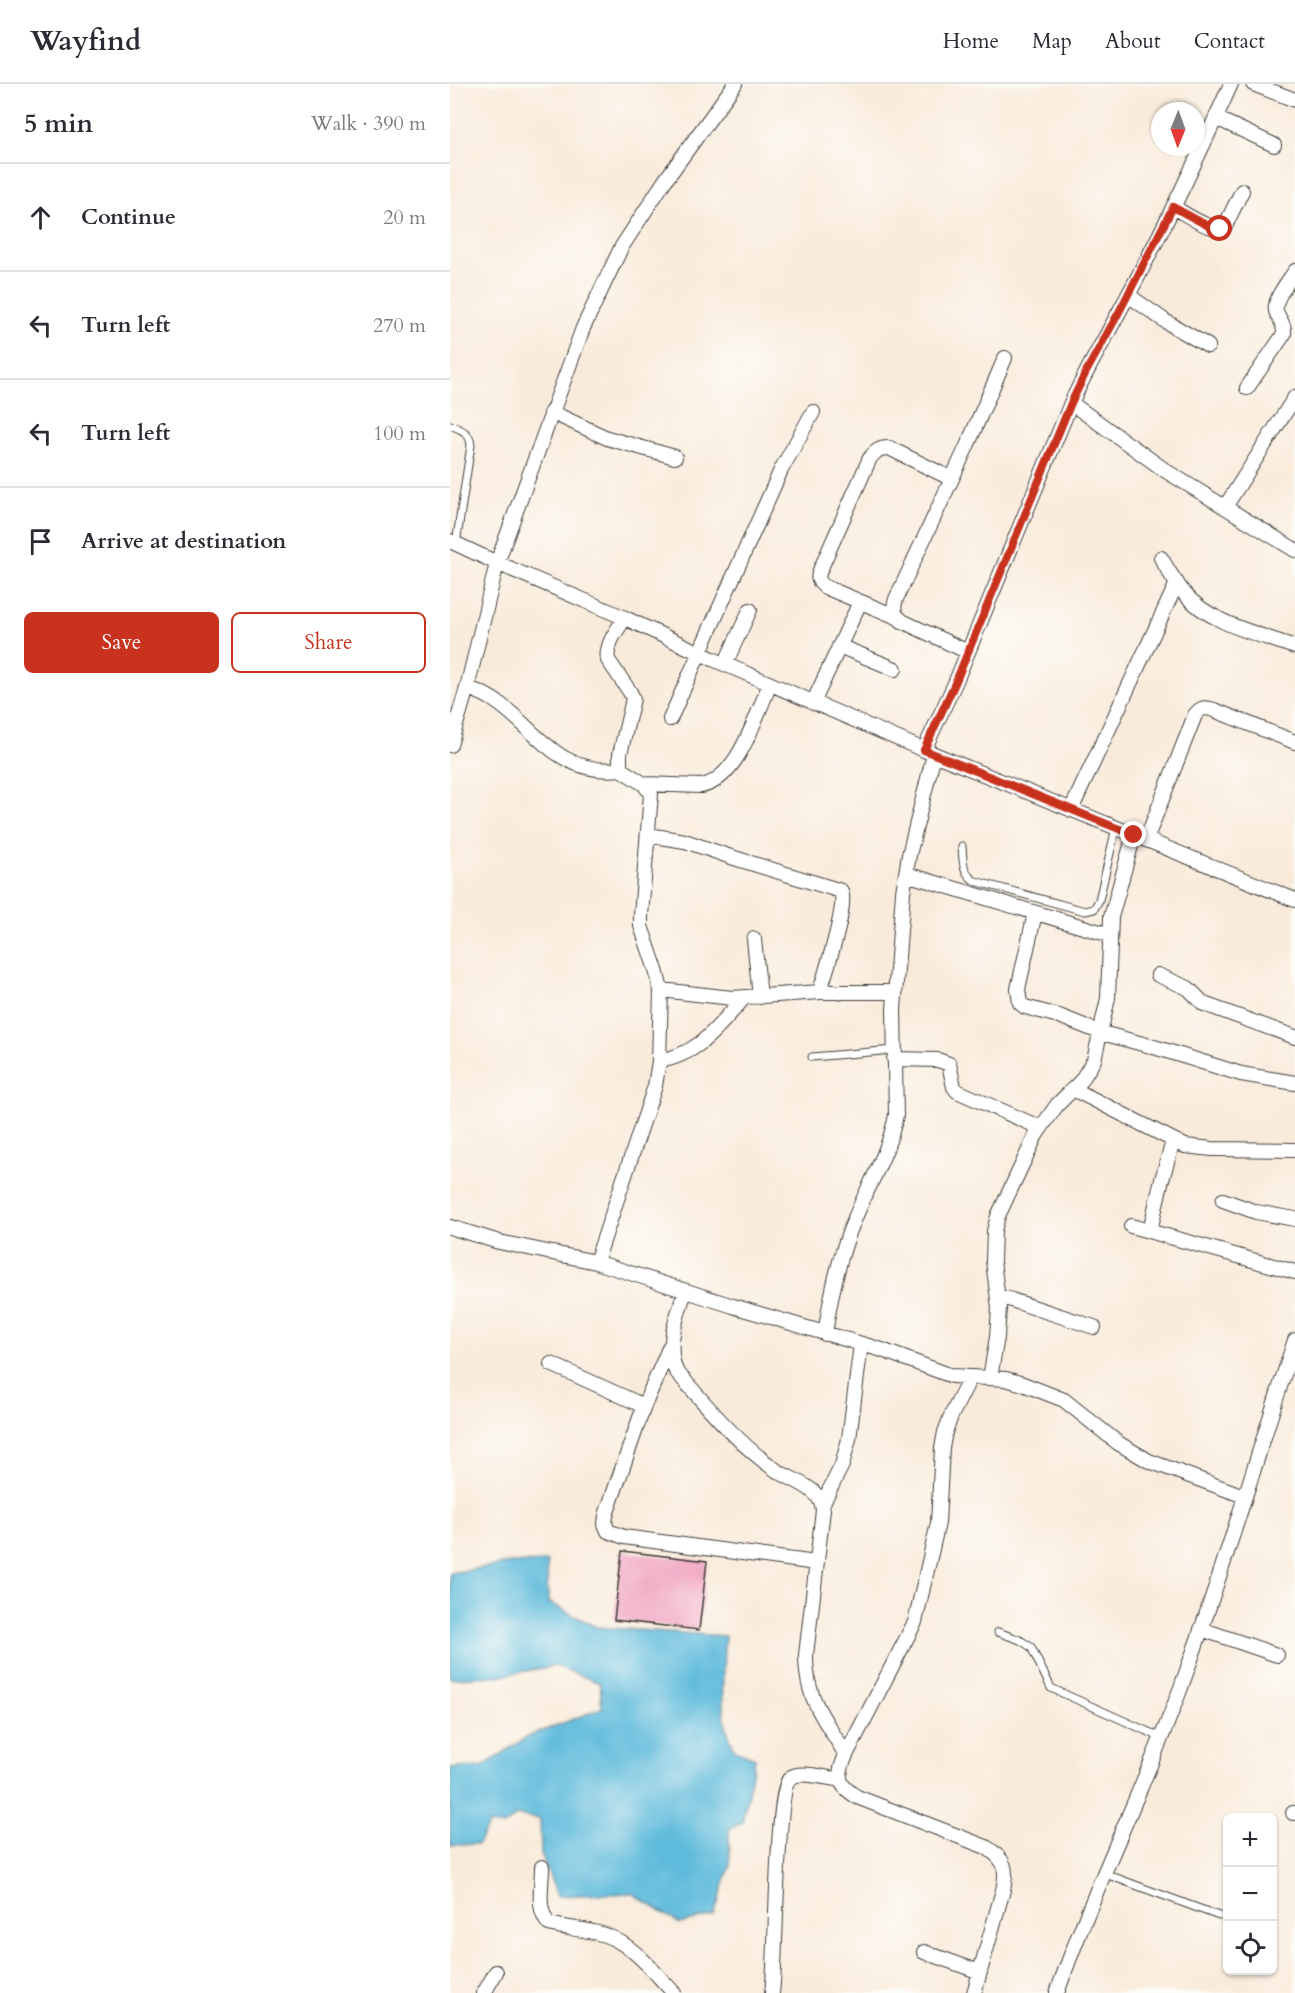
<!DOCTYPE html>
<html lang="en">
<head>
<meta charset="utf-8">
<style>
  :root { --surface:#fff; --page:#f2f2f3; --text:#2b2b33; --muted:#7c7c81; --line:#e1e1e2; --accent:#c8321e }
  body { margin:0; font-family:Cardo,serif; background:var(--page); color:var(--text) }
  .controls { position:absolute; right:18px; bottom:18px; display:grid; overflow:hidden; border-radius:9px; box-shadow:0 2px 4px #0004 }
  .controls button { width:54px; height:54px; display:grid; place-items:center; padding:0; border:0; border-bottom:2px solid var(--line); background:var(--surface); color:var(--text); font:30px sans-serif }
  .compass { position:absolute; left:701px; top:18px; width:54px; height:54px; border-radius:50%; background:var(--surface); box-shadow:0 2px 4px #0004; rotate:181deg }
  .stop { position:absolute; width:18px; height:18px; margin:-14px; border:4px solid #c8321e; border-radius:50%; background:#fff }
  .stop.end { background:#c8321e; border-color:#fff; box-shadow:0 2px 6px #0008 }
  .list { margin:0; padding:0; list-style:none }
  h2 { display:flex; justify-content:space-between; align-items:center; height:78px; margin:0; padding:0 24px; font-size:26px }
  h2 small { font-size:20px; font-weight:400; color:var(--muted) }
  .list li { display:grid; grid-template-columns:39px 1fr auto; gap:18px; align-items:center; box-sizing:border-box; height:108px; padding:0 24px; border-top:2px solid var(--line) }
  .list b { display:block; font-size:22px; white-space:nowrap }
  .list em { font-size:20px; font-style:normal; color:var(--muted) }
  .actions { display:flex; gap:12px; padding:18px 24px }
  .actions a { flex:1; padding:14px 0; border:2px solid var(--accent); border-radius:9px; text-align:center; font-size:21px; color:var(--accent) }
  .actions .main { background:var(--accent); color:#fff }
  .icon { flex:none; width:33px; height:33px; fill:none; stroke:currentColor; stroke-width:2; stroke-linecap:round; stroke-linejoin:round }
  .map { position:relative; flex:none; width:845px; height:1909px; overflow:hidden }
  header { display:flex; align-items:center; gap:36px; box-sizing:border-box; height:84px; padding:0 30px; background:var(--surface); border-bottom:2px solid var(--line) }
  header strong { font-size:28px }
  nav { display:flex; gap:33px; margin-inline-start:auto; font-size:21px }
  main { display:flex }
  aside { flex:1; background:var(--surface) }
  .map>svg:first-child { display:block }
</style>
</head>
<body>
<header>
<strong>Wayfind</strong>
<nav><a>Home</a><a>Map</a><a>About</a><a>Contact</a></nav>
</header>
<main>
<aside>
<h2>5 min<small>Walk · 390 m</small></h2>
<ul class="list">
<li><svg class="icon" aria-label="ahead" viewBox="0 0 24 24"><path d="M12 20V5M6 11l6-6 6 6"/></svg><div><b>Continue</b></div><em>20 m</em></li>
<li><svg class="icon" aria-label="left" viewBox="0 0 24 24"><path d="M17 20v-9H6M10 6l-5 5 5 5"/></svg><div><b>Turn left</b></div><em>270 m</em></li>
<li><svg class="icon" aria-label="left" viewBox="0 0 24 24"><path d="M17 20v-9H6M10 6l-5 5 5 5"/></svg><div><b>Turn left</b></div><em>100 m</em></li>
<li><svg class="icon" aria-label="arrive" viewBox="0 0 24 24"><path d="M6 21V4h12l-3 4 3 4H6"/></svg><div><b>Arrive at destination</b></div></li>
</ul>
<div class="actions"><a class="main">Save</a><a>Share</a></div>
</aside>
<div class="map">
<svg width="845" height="1909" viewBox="0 0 845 1909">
  <rect width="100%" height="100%" fill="#fdfcf7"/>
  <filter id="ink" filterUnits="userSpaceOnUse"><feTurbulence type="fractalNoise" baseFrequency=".0167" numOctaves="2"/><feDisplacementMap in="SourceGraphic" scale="12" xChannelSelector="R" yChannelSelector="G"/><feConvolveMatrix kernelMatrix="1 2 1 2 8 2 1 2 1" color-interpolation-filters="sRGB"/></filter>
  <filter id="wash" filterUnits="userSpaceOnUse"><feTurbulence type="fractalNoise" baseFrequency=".008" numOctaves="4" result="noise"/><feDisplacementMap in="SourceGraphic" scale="24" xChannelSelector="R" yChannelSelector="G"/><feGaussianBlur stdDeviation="1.35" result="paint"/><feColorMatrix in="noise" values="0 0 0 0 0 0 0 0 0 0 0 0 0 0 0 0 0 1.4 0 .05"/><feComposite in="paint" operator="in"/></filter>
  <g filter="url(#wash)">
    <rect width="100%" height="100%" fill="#f9ebdb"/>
    <path fill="#5fbbdc" stroke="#3e6c7c" stroke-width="1.5" d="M97 1478 98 1518 146 1543 275 1552C273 1590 267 1631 285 1666L305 1674 292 1739 279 1745 280 1782 264 1831 230 1840 182 1809 107 1812 91 1769 90 1735 67 1731 54 1742 39 1740 28 1760 0 1761V1684L32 1683 77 1653 152 1624 150 1599 106 1582 47 1592 0 1594V1489L63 1479Z"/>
    <g id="blocks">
      <path fill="#f1a6c2" d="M172 1467 257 1477 249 1546 164 1536Z"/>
    </g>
  </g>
  <g filter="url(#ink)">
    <use href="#blocks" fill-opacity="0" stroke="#3d3b39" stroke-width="1.5"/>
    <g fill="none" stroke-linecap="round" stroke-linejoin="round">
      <g stroke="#3d3b39" stroke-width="9">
        <path id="lane" d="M0 341C10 345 20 348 21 361L6 460
          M512 762C513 776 512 789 525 797L635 827 644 825 649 816 666 744
          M362 973 444 966
          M548 1548 570 1556 581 1563 601 1604 710 1653
          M653 1789 769 1832"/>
      </g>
      <g stroke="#3d3b39" stroke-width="16">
        <path id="street" d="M803 0 845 16
          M766 34 824 61
          M723 123C736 130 763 150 775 142L792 107
          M678 211 715 237 758 262
          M797 304 834 250C835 240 829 236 826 227 823 215 839 197 845 187
          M621 319 716 387 845 466
          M101 328 157 354 225 373
          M775 423 845 313
          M0 457 47 479 175 534 265 576 474 666 845 816
          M711 474C718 486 725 499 734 509 760 540 809 550 845 563
          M447 533 375 503C367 497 367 493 371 484L420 374C426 367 429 364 439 364L502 395
          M389 562 445 585
          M518 568 452 537 445 530 444 523 446 515 518 360 555 274
          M275 580 300 526
          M17 604C77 620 95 694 170 685
          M363 619 410 518
          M220 635 331 386 363 328
          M0 661 17 604 47 479 133 244 171 164 214 98 285 0
          M474 666 506 597 621 319C635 289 652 260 668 230 709 155 746 78 781 0
          M194 700 251 702C288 696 306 631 320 600
          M621 726 727 499
          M198 751 235 757 278 772 391 807C398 823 375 888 370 908
          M696 756 745 631C751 623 755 623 764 626L845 658
          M456 790 660 851
          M585 829 568 905 570 919 575 923 609 932 652 949 704 963 791 990 845 999
          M304 855 310 913
          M708 891 738 904 754 920 845 953
          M211 906 282 914 370 908H445
          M444 975 488 976 499 980 504 1003 507 1007 591 1044
          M209 977C250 970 267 943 294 914
          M623 1005 735 1062 762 1065 845 1066
          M773 1116 806 1128 845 1135
          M681 1142 845 1188
          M0 1143 49 1158 146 1178 283 1222 432 1266 502 1292 556 1295 573 1300 614 1316 668 1359 699 1377 794 1412
          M700 1147 711 1099 723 1057
          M146 1178 205 1002 209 977 211 906 206 886 191 842V831L201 710 194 700 170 685V670L183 615 180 608 158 576C155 561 167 546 175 534
          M235 1207C227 1234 215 1260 226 1287 257 1322 287 1359 326 1386 342 1397 371 1403 373 1426L356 1571C356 1582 357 1593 360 1604 366 1627 384 1650 396 1671
          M549 1212 644 1243
          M375 1250C381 1209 389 1171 405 1134 419 1100 439 1068 446 1031L444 925 453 808 459 771 484 670
          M220 1262 194 1322 156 1431 155 1440 158 1447 174 1453 366 1479
          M101 1280 194 1322
          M520 1294 501 1332 495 1348 492 1364 488 1439 465 1538 396 1671C387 1692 386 1700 407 1713L536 1763C555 1775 558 1784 553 1806L524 1909
          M540 1294 547 1253 549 1224 543 1177 544 1147 548 1132 586 1051 607 1021 631 997 644 976 658 914 661 833 684 751
          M373 1419 392 1381 399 1355 411 1260
          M751 1545 827 1571
          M843 1729H845
          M92 1783C92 1801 86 1826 99 1840 118 1845 137 1845 155 1851 184 1861 204 1888 224 1909
          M474 1868 530 1888
          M34 1909 46 1888
          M322 1909C327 1877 325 1708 340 1694 349 1686 378 1694 390 1696
          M607 1909C643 1806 692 1708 730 1606 772 1491 807 1373 845 1256"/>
      </g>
      <use href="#lane" stroke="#fff" stroke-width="7"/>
      <use href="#street" stroke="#fff" stroke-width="14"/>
    </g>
  </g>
  <g fill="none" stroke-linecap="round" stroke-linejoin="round" filter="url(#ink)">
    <path stroke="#c8321e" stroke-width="8" d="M684 751 474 666 506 597 621 319 636 288 668 230 723 123 762 144 770 145"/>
  </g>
</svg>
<div class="controls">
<button>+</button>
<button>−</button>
<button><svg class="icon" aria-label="locate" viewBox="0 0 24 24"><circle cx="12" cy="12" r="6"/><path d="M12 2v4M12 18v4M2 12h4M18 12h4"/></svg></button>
</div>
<svg class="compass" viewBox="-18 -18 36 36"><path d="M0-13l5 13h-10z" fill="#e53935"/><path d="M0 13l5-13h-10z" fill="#7c7c81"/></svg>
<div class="stop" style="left:770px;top:145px"></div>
<div class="stop end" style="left:684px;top:751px"></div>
</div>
</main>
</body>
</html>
